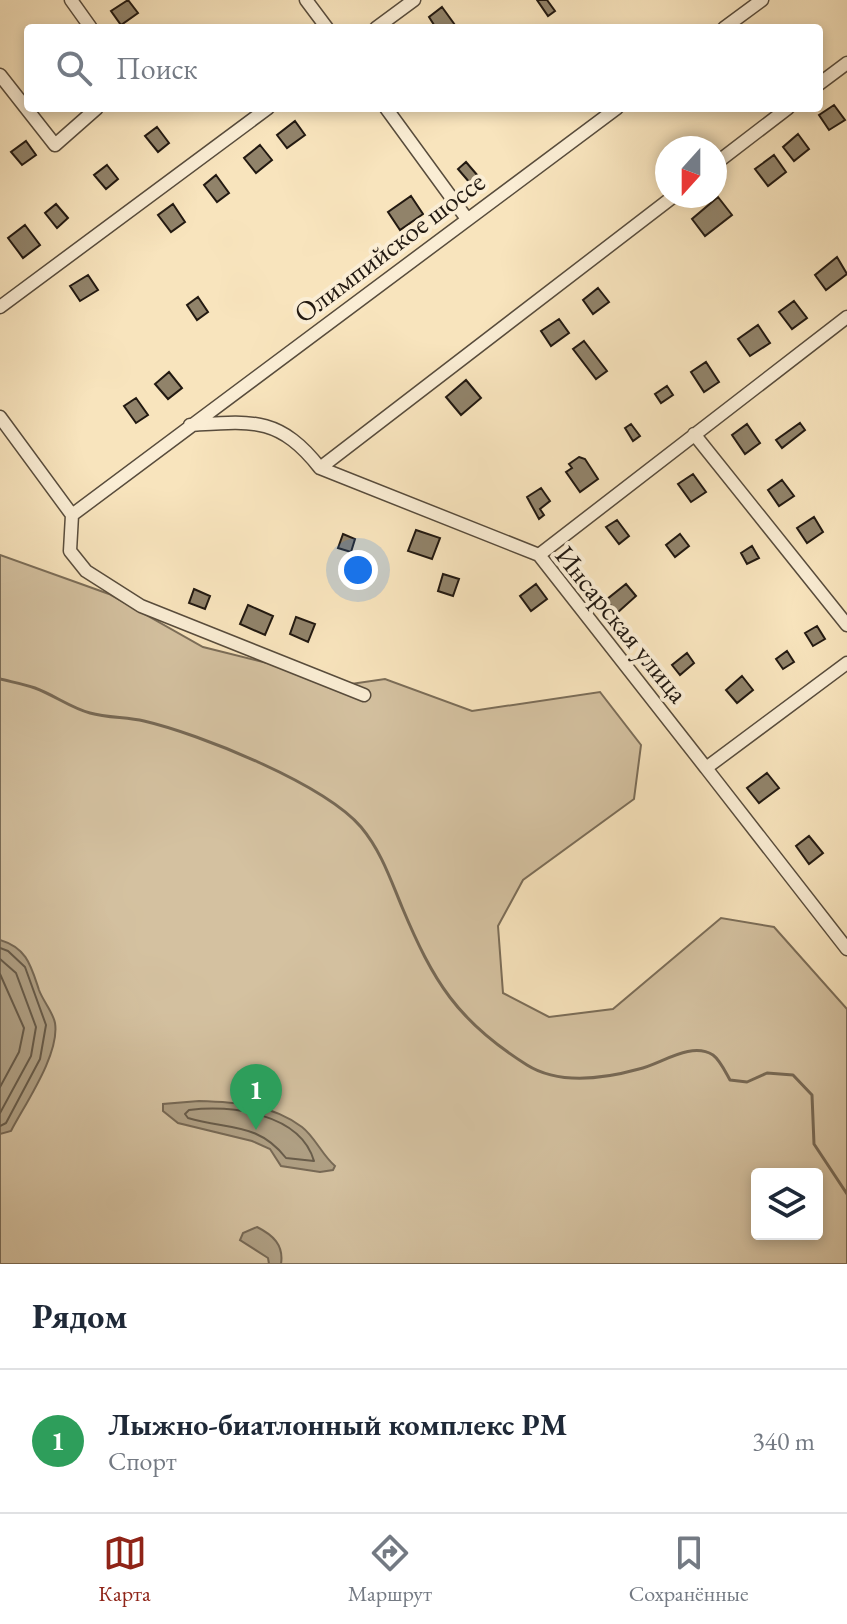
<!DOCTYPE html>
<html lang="ru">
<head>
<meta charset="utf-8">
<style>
  :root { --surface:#fff; --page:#f6f6f7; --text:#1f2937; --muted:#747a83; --line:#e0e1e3; --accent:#8f2418 }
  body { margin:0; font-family:"EB Garamond",serif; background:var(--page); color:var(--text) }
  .controls { position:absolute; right:24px; bottom:24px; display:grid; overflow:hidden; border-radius:8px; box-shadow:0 4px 12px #0003 }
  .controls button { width:72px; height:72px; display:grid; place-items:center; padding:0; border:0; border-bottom:2px solid var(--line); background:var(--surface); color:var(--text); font:40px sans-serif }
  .compass { position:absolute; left:655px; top:136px; width:72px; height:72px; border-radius:50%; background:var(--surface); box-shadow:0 4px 12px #0003; rotate:201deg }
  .you { position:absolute; left:358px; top:570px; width:28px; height:28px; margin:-20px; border:6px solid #fff; border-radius:50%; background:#1a73e8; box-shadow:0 0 0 12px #1a73e833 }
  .badge { display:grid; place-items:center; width:52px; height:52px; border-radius:50%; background:var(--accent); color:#fff; font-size:26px; font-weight:700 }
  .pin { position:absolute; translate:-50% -66px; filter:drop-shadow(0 2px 4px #0008) }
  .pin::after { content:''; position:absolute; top:42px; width:28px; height:24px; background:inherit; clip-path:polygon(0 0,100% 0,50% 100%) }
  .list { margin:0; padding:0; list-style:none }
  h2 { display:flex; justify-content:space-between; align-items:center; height:104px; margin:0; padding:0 32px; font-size:34px }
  h2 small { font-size:26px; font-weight:400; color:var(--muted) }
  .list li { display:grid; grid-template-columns:52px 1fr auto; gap:24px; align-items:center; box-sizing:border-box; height:144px; padding:0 32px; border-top:2px solid var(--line) }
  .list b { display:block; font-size:30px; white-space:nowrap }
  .list p { margin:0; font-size:26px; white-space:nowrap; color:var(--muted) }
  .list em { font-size:26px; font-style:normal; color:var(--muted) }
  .icon { flex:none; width:44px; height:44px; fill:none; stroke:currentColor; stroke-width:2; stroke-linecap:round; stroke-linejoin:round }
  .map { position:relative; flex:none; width:847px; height:1264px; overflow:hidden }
  .search { position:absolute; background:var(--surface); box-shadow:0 4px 12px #0003; left:24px; right:24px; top:24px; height:88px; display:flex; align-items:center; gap:20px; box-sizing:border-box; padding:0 28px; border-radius:8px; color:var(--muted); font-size:30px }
  .sheet { height:248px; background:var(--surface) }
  nav { display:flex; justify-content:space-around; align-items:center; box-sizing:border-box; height:112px; border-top:2px solid var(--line); background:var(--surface); font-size:22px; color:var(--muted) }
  nav a { display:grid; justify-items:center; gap:4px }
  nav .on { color:var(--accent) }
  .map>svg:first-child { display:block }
</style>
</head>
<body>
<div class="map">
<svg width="847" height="1264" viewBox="0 0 847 1264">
  <rect width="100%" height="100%" fill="#f8e4bd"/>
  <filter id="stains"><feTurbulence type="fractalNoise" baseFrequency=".0025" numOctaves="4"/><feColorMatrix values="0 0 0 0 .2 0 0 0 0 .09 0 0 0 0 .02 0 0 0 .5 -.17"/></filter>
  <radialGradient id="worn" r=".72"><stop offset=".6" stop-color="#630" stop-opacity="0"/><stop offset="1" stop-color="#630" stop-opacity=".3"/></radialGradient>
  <path fill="#d4c1a0" stroke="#7b6d58" stroke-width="2" fill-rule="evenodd" d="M0 555 109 594 203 647 351 684 385 679 472 711 600 692 641 745 634 799 523 880 498 926 503 993 549 1017 613 1009 721 918 774 927 847 1009V1264H0ZM757 1174H817V1234H757Z"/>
  <path fill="#af9f83" stroke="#776955" stroke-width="2" d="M0 940C27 948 31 966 39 990 43 1001 53 1012 55 1023 60 1054 25 1104 11 1131L0 1134Z
    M199 1101C235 1102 271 1104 302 1127 315 1137 322 1155 335 1166L333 1170 320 1172 281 1166 270 1149 252 1141 178 1123 163 1111V1104Z
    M257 1227C273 1235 284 1245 281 1264H269L268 1258 240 1240 243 1233Z"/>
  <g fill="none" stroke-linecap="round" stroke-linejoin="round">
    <path stroke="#685c4a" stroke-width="2" d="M0 948 8 951 25 967 46 1025 40 1059 6 1123 0 1126
      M0 959 16 973 36 1027 31 1056 0 1113
      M0 974 24 1028 19 1052 0 1087
      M189 1110C231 1105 300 1113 314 1161L286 1158C258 1122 228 1130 188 1118L185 1114Z"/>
    <path stroke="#776955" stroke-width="3" d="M0 679C12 682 24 684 35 688 54 695 71 708 90 713 108 718 127 717 144 721 200 734 324 784 361 827 381 851 390 878 402 907 433 981 457 1021 527 1065 559 1085 603 1079 639 1069 661 1064 691 1041 713 1055 720 1060 726 1073 730 1080L747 1082 767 1073 793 1075 812 1095 814 1144 847 1194"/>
  </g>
  <path fill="#91836a" stroke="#221911" stroke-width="2" d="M128 0 138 13 121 25 111 11Z
    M537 0H547L555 11 548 16Z
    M442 7 455 25 451 28H436L429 17Z
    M834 105 845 120 829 130 819 115Z
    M295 121 305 135 287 148 277 135Z
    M157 127 169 143 158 152 145 136Z
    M798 134 809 149 794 161 783 147Z
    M26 141 36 155 22 165 11 152Z
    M260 145 272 160 256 173 244 158Z
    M774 155 786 172 768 186 755 169Z
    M466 162 478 176 470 183 458 169Z
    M107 165 118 179 106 189 94 175Z
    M216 175 229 193 217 202 204 185Z
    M411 196 423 214 400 230 388 212Z
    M718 197 732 215 705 236 692 219Z
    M56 204 68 218 57 228 45 213Z
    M173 204 185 222 171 232 158 215Z
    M25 225 40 245 23 258 8 238Z
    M837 257 847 274 826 290 815 275Z
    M88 275 98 290 80 301 70 286Z
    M598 288 609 302 593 314 583 300Z
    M198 297 208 312 197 320 187 305Z
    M794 301 807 318 792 329 779 312Z
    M559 319 569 333 551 346 541 331Z
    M758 325 770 343 750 356 738 339Z
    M584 341 607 371 596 379 573 349Z
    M706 362 719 382 704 392 691 372Z
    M169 372 182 388 168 399 155 384Z
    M466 380 481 398 461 415 446 397Z
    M667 386 673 395 661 403 655 394Z
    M136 398 148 415 136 423 124 406Z
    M800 423 805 430 782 448 776 440Z
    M631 424 640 436 633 441 625 428Z
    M747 424 760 443 745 454 732 435Z
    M579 457 585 459 598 479 580 492 566 472 572 468 569 464Z
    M693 474 706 492 691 502 678 484Z
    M782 480 794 496 779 506 768 490Z
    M541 488 550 501 540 509 544 515 539 519 527 497Z
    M814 517 823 532 807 543 797 528Z
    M617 520 629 536 619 544 606 527Z
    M416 530 440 538 432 559 408 551Z
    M343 534 355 539 351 552 338 548Z
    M680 534 689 546 675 557 666 545Z
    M752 546 759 558 747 564 741 553Z
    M443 574 459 579 453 596 438 591Z
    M536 584 547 599 531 611 520 596Z
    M626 584 636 596 617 613 606 600Z
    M194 589 210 596 205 609 189 603Z
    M248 605 273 616 265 635 240 624Z
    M296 617 315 624 308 642 290 634Z
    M817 626 825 639 813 646 805 633Z
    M787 651 794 662 783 669 776 659Z
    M687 653 694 663 680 675 672 665Z
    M742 676 753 690 737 703 726 690Z
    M767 773 779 788 759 803 747 788Z
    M809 836 823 853 809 864 796 846Z"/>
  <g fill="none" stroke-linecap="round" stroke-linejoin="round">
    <g stroke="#584c3c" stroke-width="15">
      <path id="minor" d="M71 0 91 28
        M306 0 327 28
        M376 28 414 0
        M724 28 762 0
        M0 75 55 145 97 108
        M819 84 847 63
        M386 108 467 219
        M715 164 788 108
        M0 307 268 108
        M0 417 72 515 70 551 86 571 141 606 364 695
        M190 425C251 421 279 416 320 468
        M694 434 847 625
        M320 468 539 555 706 768 847 663
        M320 468 674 196
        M72 515 617 108
        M539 555 847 317
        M706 768 847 949"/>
    </g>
    <use href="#minor" stroke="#faedd4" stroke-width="12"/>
  </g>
  <g text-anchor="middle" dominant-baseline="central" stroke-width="8" stroke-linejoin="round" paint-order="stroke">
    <g font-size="28" fill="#221911" stroke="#faedd4">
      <text transform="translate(389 247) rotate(-37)">Олимпийское шоссе</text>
      <text transform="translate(622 624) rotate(51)">Инсарская улица</text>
    </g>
  </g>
  <rect width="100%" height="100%" filter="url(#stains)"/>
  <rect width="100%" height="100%" fill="url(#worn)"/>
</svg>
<div class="controls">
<button><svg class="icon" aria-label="layers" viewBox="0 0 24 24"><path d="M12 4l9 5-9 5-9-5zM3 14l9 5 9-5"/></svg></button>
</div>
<svg class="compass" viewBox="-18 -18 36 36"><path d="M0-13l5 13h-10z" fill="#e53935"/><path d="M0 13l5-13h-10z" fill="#747a83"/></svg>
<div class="you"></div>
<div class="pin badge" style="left:256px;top:1130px;background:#2e9e5b">1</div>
<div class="search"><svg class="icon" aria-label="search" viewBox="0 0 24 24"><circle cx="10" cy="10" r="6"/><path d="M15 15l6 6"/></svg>Поиск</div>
</div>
<section class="sheet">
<h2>Рядом<small></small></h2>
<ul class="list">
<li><span class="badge" style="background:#2e9e5b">1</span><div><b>Лыжно-биатлонный комплекс РМ</b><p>Спорт</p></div><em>340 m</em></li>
</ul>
</section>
<nav>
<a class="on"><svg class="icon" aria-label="map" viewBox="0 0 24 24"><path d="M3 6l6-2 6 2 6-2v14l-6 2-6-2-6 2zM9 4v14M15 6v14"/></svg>Карта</a>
<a><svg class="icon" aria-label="directions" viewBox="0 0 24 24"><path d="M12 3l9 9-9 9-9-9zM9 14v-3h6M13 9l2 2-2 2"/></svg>Маршрут</a>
<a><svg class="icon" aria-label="saved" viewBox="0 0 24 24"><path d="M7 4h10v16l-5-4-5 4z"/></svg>Сохранённые</a>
</nav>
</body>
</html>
